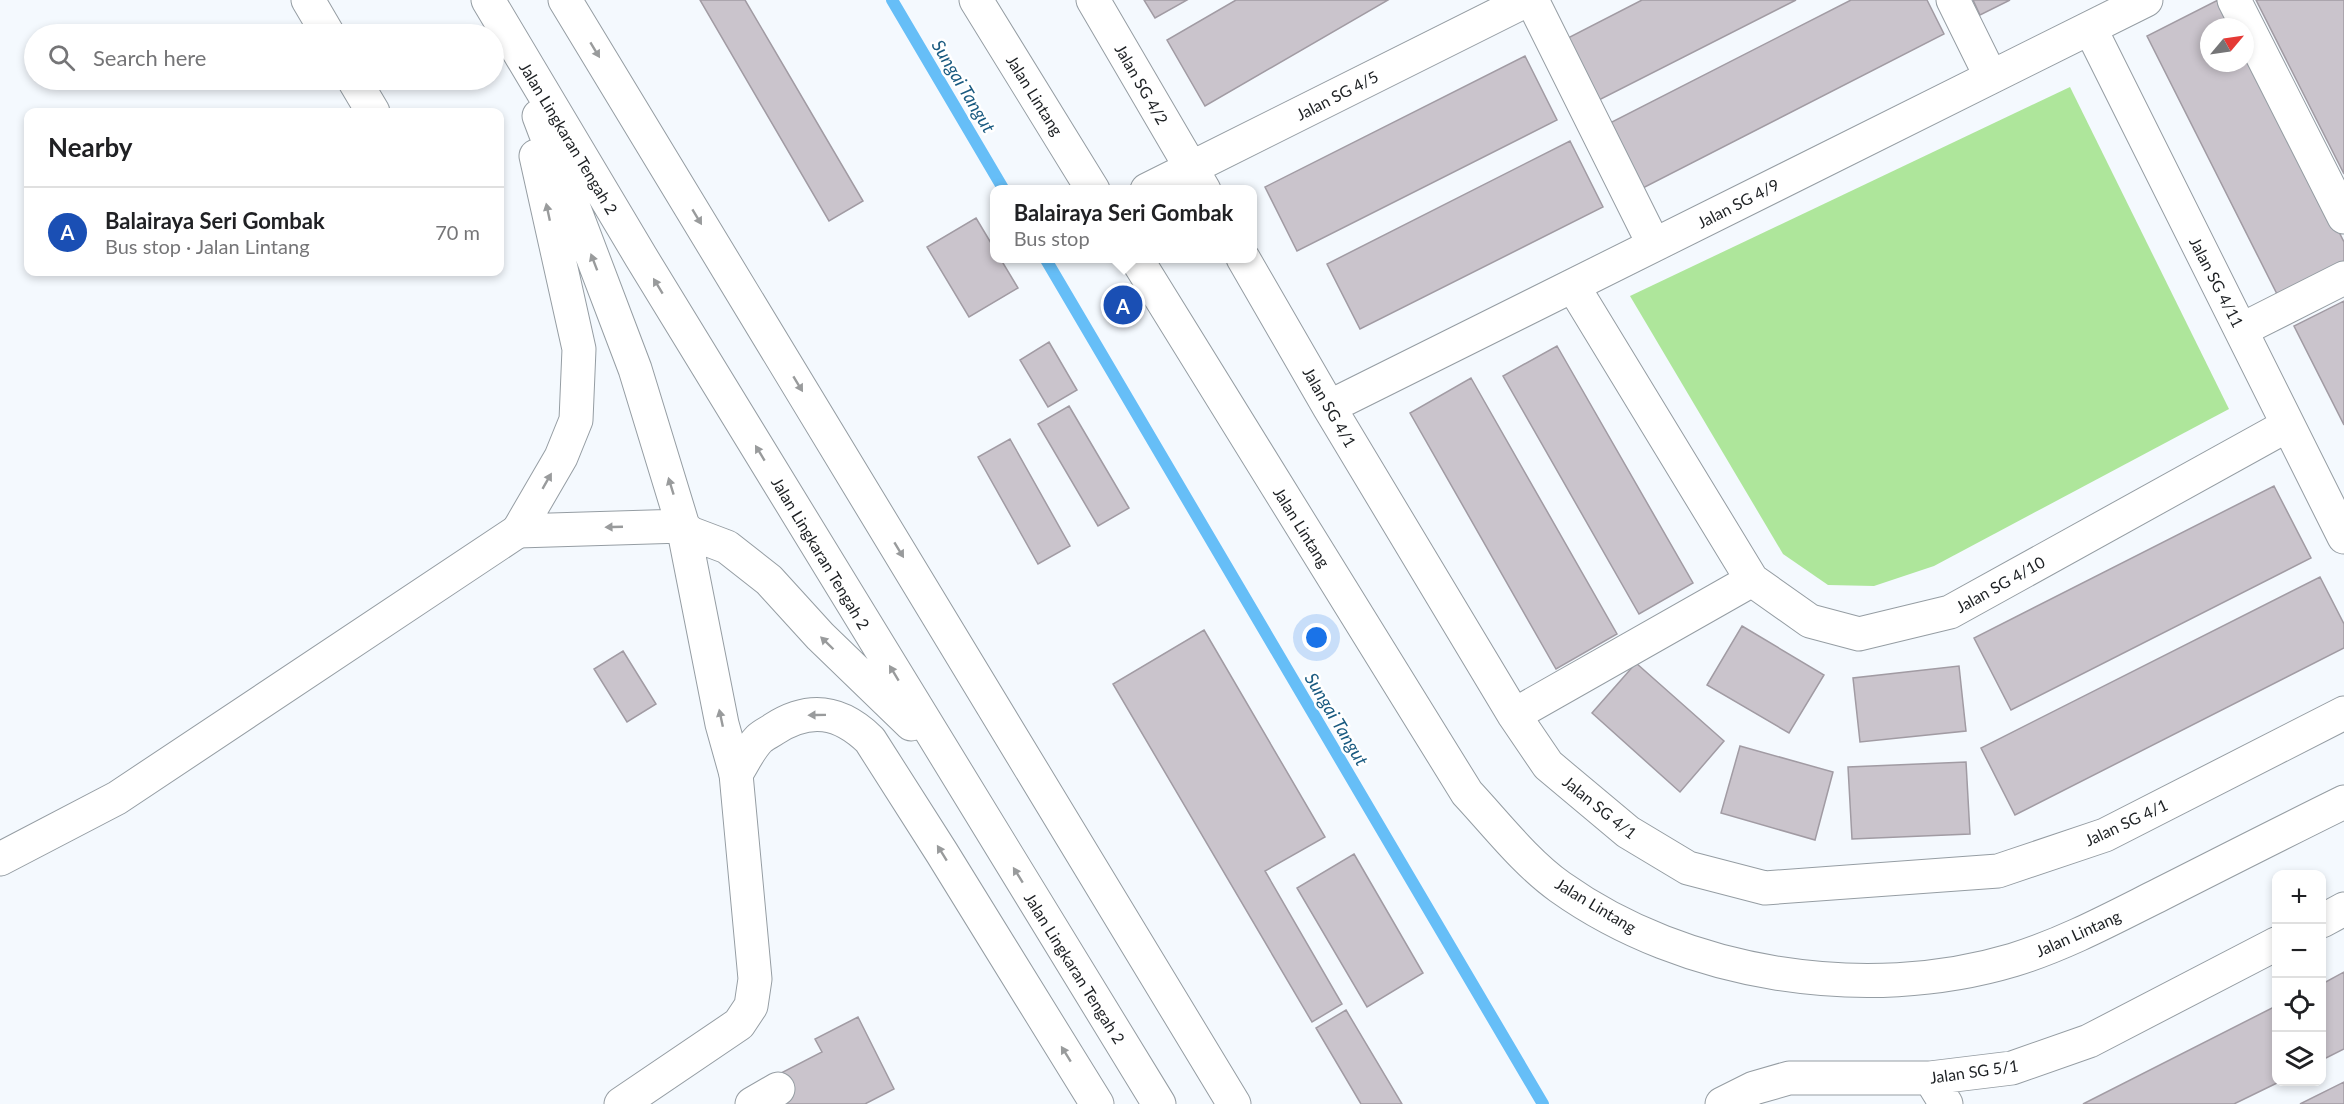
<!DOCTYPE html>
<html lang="en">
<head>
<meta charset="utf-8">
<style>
  :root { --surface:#fff; --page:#f6f6f6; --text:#202124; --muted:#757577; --line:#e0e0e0; --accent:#b45309 }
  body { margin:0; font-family:Lato,sans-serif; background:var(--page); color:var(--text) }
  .controls { position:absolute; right:18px; bottom:18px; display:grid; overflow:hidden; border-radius:12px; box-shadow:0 3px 9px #0003 }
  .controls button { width:54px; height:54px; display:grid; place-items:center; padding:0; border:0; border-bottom:2px solid var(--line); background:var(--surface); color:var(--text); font:30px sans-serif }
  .compass { position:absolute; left:2200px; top:18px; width:54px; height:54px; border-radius:50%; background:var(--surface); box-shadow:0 3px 9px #0003; rotate:61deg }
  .you { position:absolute; left:1317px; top:638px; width:21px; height:21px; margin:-15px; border:4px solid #fff; border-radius:50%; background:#1a73e8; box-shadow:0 0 0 9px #1a73e833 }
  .badge { display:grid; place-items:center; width:39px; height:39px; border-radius:50%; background:var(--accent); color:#fff; font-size:20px; font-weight:700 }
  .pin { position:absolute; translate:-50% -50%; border:3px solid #fff; box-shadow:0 2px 6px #0006 }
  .popup { position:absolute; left:990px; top:185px; width:267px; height:78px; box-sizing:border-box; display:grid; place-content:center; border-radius:12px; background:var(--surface); filter:drop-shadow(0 2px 4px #0005); font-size:20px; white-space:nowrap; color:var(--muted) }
  .popup b { font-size:22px; color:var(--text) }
  .popup::after { content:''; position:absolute; left:50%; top:100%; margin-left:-12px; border:12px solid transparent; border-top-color:var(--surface) }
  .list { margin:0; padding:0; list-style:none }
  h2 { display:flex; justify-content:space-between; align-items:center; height:78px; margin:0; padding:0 24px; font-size:26px }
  h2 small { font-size:20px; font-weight:400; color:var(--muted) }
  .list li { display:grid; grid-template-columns:39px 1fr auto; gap:18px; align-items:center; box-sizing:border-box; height:90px; padding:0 24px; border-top:2px solid var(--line) }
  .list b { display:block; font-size:22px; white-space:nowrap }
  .list p { margin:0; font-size:20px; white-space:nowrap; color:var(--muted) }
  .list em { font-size:20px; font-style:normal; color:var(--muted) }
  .icon { flex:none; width:33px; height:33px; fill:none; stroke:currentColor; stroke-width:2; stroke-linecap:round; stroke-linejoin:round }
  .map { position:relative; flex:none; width:2344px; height:1104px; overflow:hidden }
  .search { position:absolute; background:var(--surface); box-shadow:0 3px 9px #0003; left:24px; top:24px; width:480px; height:66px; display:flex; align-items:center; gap:15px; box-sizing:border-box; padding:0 21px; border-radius:33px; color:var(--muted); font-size:22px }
  .panel { position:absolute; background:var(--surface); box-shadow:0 3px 9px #0003; left:24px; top:108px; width:480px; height:168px; border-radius:12px }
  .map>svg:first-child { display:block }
</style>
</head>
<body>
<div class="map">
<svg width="2344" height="1104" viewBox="0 0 2344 1104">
  <rect width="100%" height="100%" fill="#f4f9fe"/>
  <path fill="#aee69b" d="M2070 87 2229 409 1934 566 1874 586 1828 585 1783 554 1630 296Z"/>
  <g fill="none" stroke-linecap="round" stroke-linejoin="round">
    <path stroke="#66bef7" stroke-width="12" d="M892 0 1004 190
      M1045 258 1543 1104"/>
  </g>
  <path fill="#cac4cc" stroke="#a19ba3" stroke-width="1.5" d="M700 0H745L863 201 829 221Z
    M1144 0H1187L1155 18Z
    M1236 0H1388L1205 106 1167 40Z
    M1642 0H1796L1595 102 1564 40Z
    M1851 0H1927L1944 34 1639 190 1606 125Z
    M1973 0H2010L1980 15Z
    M2218 0 2235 27H2209V63H2245V46L2344 242V265L2279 298 2147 36Z
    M2256 0H2344V174Z
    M1525 56 1557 120 1297 251 1265 187Z
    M1570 141 1603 207 1360 329 1327 264Z
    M976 218 994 248V258H1000L1018 288 969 317 927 247Z
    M2344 301V425L2294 326Z
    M1049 342 1077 390 1048 407 1020 360Z
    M1557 346 1693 583 1639 614 1503 376Z
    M1471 378 1617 634 1556 669 1410 413Z
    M1069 406 1129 508 1098 526 1038 424Z
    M1010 439 1070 546 1038 564 978 457Z
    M2274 486 2311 558 2011 710 1974 638Z
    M2320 577 2344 624V648L2015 815 1981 748Z
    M1742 626 1824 675 1789 733 1707 685Z
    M1204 630 1325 837 1265 871 1342 1004 1312 1022 1113 684Z
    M623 651 656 704 627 722 594 669Z
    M1636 663 1724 741 1680 792 1592 713Z
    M1959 666 1966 731 1860 742 1853 678Z
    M1740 746 1833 772 1815 840 1721 813Z
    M1966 762 1970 834 1852 839 1848 767Z
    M1354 854 1423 973 1367 1007 1297 888Z
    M2344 972V1049L2322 1060V984Z
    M2276 1006V1082H2279L2234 1104H2083Z
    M1346 1010 1402 1104H1361L1316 1028Z
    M858 1017 894 1089 865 1104H772L792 1094 781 1073 822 1052 815 1039Z
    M2344 1082V1104H2300Z"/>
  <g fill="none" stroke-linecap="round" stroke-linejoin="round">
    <g stroke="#959da3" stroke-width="35">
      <path id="minor" d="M308 0 328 34
        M976 0 1093 190
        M1093 0 1204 190
        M1532 0 1654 245
        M1953 0 1991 77
        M2234 0 2344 217
        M2090 28 2344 537
        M354 80 373 112
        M1147 190 1527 0
        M1136 258 1467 793C1496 824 1525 862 1560 887 1685 976 1866 1004 2013 960 2065 944 2113 918 2161 894 2222 863 2283 832 2344 802
        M1243 258 1329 407 1514 715 1548 765 1628 832 1688 868 1765 888 1998 871 2105 835 2344 713
        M1573 286 1752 580 1810 621 1859 634 1950 612 2288 425
        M2241 330 2344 278
        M1329 407 2146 0
        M1514 715 1752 580
        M0 859 117 798 518 531
        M2322 921 2344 909
        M1930 1078 1946 1104
        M621 1104 739 1024 751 1006 755 979 736 774
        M752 1104 778 1089
        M1722 1104 1754 1088 1789 1078H1930L2012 1068 2089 1041 2276 944"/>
    </g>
    <g stroke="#959da3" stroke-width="35">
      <path id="highway" d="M488 0 641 257 1159 1104
        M565 0 1234 1104
        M539 116 635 369 683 526 722 724 736 774
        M518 531 683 526 690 533 727 547 769 580 820 636 911 724
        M518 531 561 457 576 420 579 349 536 156
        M736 774C743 763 750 748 759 739 763 735 770 732 774 729 810 706 840 711 870 740L942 853 1097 1104"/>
    </g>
    <use href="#minor" stroke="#fff" stroke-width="33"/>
    <use href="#highway" stroke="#fff" stroke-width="33"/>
  </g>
  <defs><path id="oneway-solid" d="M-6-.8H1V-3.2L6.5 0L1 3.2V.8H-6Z" transform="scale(1.5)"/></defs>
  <g fill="#999b9c">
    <use href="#oneway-solid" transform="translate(595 50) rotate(59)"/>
    <use href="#oneway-solid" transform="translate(548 212) rotate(-102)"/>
    <use href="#oneway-solid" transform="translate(697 217) rotate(59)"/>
    <use href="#oneway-solid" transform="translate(594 262) rotate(-111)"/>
    <use href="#oneway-solid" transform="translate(658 286) rotate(-121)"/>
    <use href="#oneway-solid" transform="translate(798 384) rotate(59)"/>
    <use href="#oneway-solid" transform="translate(760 453) rotate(-121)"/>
    <use href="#oneway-solid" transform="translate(547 481) rotate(-60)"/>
    <use href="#oneway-solid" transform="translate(671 486) rotate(-107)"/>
    <use href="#oneway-solid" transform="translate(614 527) rotate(178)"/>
    <use href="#oneway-solid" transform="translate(899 550) rotate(59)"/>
    <use href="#oneway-solid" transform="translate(827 643) rotate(-136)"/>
    <use href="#oneway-solid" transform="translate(894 673) rotate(-121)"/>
    <use href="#oneway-solid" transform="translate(817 715) rotate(179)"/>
    <use href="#oneway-solid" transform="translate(721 718) rotate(-102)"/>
    <use href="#oneway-solid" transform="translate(942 853) rotate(-122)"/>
    <use href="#oneway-solid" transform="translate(1018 875) rotate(-122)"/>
    <use href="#oneway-solid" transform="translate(1066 1054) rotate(-122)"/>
  </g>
  <g text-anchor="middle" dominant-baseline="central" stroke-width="5" stroke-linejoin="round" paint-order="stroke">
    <g font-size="16" fill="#1d2023" stroke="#fff">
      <text transform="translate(1142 84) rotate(60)">Jalan SG 4/2</text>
      <text transform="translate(1035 95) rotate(58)">Jalan Lintang</text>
      <text transform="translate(1337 95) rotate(-27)">Jalan SG 4/5</text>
      <text transform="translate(569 138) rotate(59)">Jalan Lingkaran Tengah 2</text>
      <text transform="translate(1738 203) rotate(-27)">Jalan SG 4/9</text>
      <text transform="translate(2217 282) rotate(63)">Jalan SG 4/11</text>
      <text transform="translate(1330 407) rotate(60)">Jalan SG 4/1</text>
      <text transform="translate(1302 527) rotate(58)">Jalan Lintang</text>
      <text transform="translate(821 553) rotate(59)">Jalan Lingkaran Tengah 2</text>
      <text transform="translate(2000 584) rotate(-29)">Jalan SG 4/10</text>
      <text transform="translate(1600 807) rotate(39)">Jalan SG 4/1</text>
      <text transform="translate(2126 822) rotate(-25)">Jalan SG 4/1</text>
      <text transform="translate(1596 905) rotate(31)">Jalan Lintang</text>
      <text transform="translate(2078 933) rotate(-24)">Jalan Lintang</text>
      <text transform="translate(1075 968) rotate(58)">Jalan Lingkaran Tengah 2</text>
      <text transform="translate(1974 1071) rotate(-8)">Jalan SG 5/1</text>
    </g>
    <g font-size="18" font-style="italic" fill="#195a80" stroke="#fff">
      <text transform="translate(964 86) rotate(59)">Sungai Tangut</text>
      <text transform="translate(1337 719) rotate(59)">Sungai Tangut</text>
    </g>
  </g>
</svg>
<div class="controls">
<button>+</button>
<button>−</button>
<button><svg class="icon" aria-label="locate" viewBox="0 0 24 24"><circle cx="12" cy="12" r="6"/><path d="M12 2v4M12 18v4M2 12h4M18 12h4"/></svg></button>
<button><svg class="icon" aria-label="layers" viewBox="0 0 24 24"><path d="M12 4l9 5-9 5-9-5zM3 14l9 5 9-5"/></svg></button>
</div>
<svg class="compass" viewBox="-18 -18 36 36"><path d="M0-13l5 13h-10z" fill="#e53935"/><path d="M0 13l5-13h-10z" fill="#757577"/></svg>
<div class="you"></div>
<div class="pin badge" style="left:1123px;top:305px;background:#1a4fb4">A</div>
<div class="popup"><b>Balairaya Seri Gombak</b>Bus stop</div>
<div class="search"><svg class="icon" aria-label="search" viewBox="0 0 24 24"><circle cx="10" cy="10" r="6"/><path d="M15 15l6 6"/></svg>Search here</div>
<section class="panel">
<h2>Nearby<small></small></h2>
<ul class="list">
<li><span class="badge" style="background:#1a4fb4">A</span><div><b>Balairaya Seri Gombak</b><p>Bus stop · Jalan Lintang</p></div><em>70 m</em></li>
</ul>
</section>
</div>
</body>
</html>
